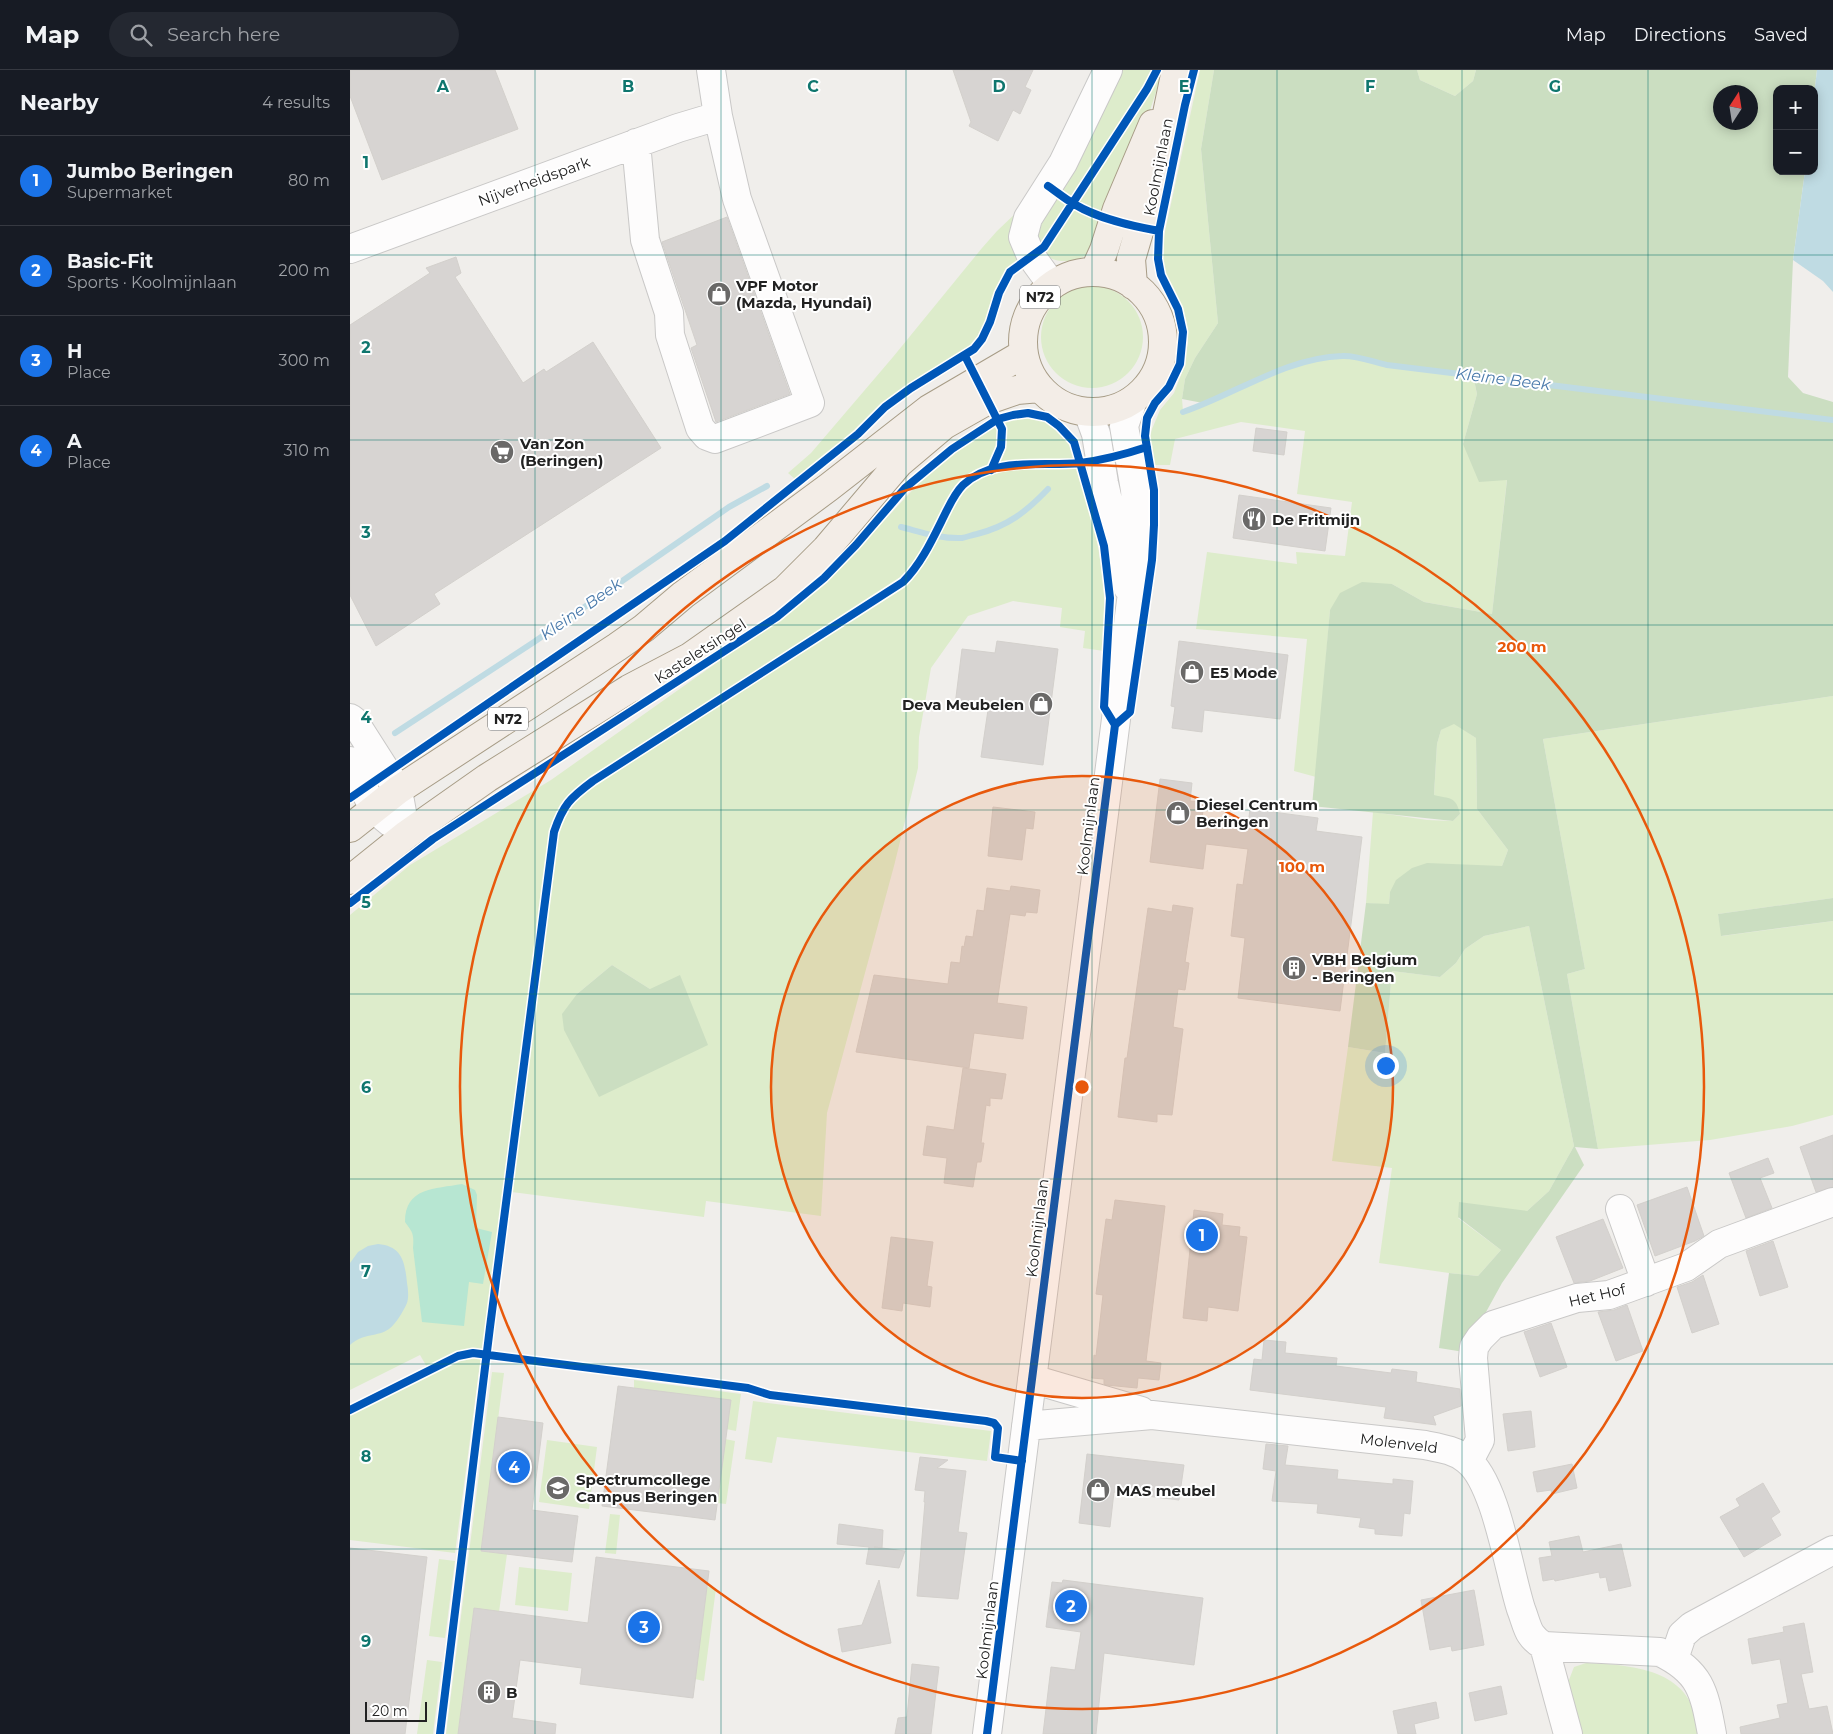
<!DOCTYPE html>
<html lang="en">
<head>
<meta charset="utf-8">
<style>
  :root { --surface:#171b24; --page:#242831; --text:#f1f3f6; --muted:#9ea1a6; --line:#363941; --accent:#1a73e8 }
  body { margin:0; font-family:Montserrat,sans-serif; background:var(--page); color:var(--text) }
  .controls { position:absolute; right:15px; top:15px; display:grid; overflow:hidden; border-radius:10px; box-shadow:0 2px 12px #0003 }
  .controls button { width:45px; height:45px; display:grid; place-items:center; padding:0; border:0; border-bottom:1px solid var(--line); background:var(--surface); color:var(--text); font:25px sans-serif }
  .compass { position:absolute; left:1363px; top:15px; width:45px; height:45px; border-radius:50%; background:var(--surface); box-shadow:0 2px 12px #0003; rotate:12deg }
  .scale { position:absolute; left:15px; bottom:12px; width:62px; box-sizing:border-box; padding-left:5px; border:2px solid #222; border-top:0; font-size:14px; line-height:18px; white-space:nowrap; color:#222; -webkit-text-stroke:4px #fff; paint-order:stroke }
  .you { position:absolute; left:1035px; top:995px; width:18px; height:18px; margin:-12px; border:4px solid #fff; border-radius:50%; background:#1a73e8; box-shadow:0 0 0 8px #1a73e833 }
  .badge { display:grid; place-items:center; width:32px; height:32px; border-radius:50%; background:var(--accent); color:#fff; font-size:16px; font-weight:700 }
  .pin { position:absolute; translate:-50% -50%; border:2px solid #fff; box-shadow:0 1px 5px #0006 }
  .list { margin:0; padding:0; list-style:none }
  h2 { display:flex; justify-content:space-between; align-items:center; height:65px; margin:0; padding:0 20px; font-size:21px }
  h2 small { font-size:16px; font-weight:400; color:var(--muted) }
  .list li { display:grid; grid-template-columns:32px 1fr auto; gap:15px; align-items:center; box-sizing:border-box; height:90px; padding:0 20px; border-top:1px solid var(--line) }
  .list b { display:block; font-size:19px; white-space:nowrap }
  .list p { margin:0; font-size:16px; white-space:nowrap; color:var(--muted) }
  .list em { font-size:16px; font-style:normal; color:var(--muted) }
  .icon { flex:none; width:28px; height:28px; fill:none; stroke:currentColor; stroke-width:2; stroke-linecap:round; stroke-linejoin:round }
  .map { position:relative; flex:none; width:1483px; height:1664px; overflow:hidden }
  header { display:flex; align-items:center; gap:30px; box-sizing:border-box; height:70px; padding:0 25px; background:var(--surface); border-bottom:1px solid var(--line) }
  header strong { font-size:24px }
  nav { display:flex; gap:28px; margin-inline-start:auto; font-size:18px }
  .search { width:350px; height:45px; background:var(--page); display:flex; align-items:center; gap:12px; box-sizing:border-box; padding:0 18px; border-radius:28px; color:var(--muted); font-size:19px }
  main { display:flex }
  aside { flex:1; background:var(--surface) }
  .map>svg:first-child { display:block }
</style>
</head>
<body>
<header>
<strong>Map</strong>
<div class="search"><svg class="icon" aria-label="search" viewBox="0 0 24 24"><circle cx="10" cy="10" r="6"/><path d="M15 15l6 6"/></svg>Search here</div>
<nav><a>Map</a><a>Directions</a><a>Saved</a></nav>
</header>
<main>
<aside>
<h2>Nearby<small>4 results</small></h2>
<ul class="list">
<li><span class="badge">1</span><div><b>Jumbo Beringen</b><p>Supermarket</p></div><em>80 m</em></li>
<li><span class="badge">2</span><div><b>Basic-Fit</b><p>Sports · Koolmijnlaan</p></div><em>200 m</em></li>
<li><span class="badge">3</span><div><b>H</b><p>Place</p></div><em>300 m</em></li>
<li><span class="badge">4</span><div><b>A</b><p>Place</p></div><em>310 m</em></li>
</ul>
</aside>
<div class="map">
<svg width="1483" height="1664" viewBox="0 0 1483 1664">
  <rect width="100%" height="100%" fill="#f0eeeb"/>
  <path fill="#ddeccb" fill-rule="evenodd" d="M769 0H813L795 56 740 183C722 195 694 196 687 170 686 166 687 159 687 154Z
    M850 0H864L851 79 868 253 845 288 835 309 832 329 833 341 858 334 947 293 993 285 1037 295 1123 305 1127 324 1113 374 1157 409 1142 544 1074 532 1042 514 980 540 966 707 944 701 957 569 846 559 857 482 947 494 946 482 995 486 1002 432 947 424 955 361 891 352 825 369 820 395H805L800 367 802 359 810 340 824 323 833 300 838 272 836 249 816 206 813 190 814 166Z
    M1067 0H1126L1123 11 1105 26 1070 10Z
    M670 139 669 191 654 207 633 260 621 278 570 310 547 326 446 410 438 403 461 383 543 287 632 178 647 161Z
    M691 267a51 51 0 1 1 102 0a51 51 0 1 1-102 0Z
    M675 347C694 348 709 357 719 372 728 384 731 402 734 415 749 470 758 523 754 581L733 578 735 561 710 557 712 538 663 531 618 546 581 598 569 667 568 698 544 796 477 1043 471 1146 356 1131 354 1147 154 1121 132 1280C112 1279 95 1289 77 1297L70 1285 0 1320V845L60 795 201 710 437 543 475 514 585 396 608 379 645 355 664 348ZM262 895 300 919 227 924Z
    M1483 626V828L1368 844 1372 866 1483 851V1045L1442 1056 1360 1070 1248 1079 1217 904 1235 899 1193 669Z
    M1104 653 1126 668 1127 739 1158 780 1152 796 1040 822 1039 835 1016 833 1023 742 1077 750 1103 751 1110 744 1084 726 1087 674 1091 660Z
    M1179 856 1224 1076 1199 1121 1177 1141 1108 1148 1151 1180 1128 1206 1099 1203 1029 1193 1042 1098 982 1091 998 977 1035 983 1042 901 1090 907 1106 893 1115 879 1134 866Z
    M119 1286H131L105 1483 0 1470V1344L105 1291Z
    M142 1302 154 1303 131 1481 157 1484 149 1542 124 1539 108 1664H96Z
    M284 1310 391 1324 386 1361 376 1359 284 1318Z
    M403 1331 641 1361 637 1391 427 1367 422 1393 395 1389Z
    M375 1369 385 1371 376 1434 367 1433Z
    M197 1370 247 1377 239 1439 189 1432Z
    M260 1444 270 1445 266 1484 255 1483Z
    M89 1489 105 1491 95 1568 79 1566Z
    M169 1497 222 1503 218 1541 165 1535Z
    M357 1517 366 1518 354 1611 345 1609Z
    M77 1590 92 1592 83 1664H67Z
    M1236 1593C1286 1595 1346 1600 1348 1664H1229L1217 1615 1224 1597Z"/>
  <path fill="#cbdec1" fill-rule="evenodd" d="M864 0H1067L1070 10 1105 26 1123 11 1126 0H1467L1464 25V19H1427V101H1455L1443 190 1438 307 1453 323 1483 332V626L1193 669 1235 899 1217 904 1248 1079 1225 1077 1234 1095 1152 1213 1114 1282 1089 1278 1099 1203 1128 1206 1151 1180 1108 1147 1109 1132 1177 1141 1199 1121 1224 1076 1179 856 1134 866 1115 879 1106 893 1090 907 1042 901 1035 983 998 977 1016 833 1039 834 1040 822 1046 810 1062 798 1077 793 1152 796 1158 780 1127 739 1126 668 1104 654 1091 660 1087 674 1084 725C1100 729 1106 726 1110 744L1103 751 962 736 980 540 990 523 1012 512 1042 514 1074 532 1142 544 1157 410 1129 412 1113 374 1127 324 1123 305 1037 295 993 285 947 293 858 334 832 329 835 309 845 288 868 253 851 79ZM1370 22H1400V52H1370Z
    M1483 828V851L1371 866 1368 844Z
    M262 895 300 919 330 905 358 975 249 1027 214 960 212 944 227 924Z"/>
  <path fill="#b7e6d2" d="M112 1114 125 1120 127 1125 126 1158 142 1162 133 1214 119 1212 114 1256 72 1252 63 1178C64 1164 63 1163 55 1152 55 1117 85 1119 112 1114Z"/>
  <path fill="#bfdbe3" d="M1467 0H1483V222L1473 211 1443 190 1455 101H1464V25Z
    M28 1174C52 1176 55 1192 57 1213 58 1219 59 1227 57 1233 54 1240 46 1254 39 1259 28 1267 13 1263 0 1275V1193L8 1182 18 1176Z"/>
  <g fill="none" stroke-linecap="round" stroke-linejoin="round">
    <path stroke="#bfdbe3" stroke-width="6" d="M833 342C886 324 935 288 992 286 1006 285 1023 292 1037 295L1483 350
      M551 457C571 462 591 469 612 468 617 467 622 465 627 464 658 456 676 442 698 419
      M45 663 184 572 379 437 417 416"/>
  </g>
  <path fill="#d7d4d2" stroke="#d3d0cc" d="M0 0H145L168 59 32 110 0 26Z
    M603 0H683L675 17 681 20 670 44 663 40 648 71 619 56 621 52Z
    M377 147 440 324 366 352 341 278 347 275 312 172Z
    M106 187 111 203 105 207 173 313 194 299 196 302 243 272 311 378 84 524 90 534 26 576 0 525V255L80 203 76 198Z
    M906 358 937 362 934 385 903 381Z
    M889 425 981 438 975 481 883 468Z
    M647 571 708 579 693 695 631 687 638 640 605 635 612 579 645 583Z
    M829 571 938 585 930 649 854 640 852 662 822 658 825 637 821 636Z
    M810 709 842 713 840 731 854 732 852 749 898 755 900 739 968 748 966 761 1012 767 990 941 888 928 895 868 881 866 887 814 893 815 898 779 856 774 853 799 800 792Z
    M643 737 685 742 683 759 676 758 672 790 638 786Z
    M661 816 690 820 687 843 676 842 675 846 660 844 647 933 677 937 673 969 624 963 619 998 506 982 524 905 598 914 601 892 610 893 612 876 614 877 616 866 623 867 627 840 634 841 637 818 660 821Z
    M823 835 843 838 835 892 839 893 835 920 828 919 823 957 833 959 822 1045 807 1044V1052L768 1047 775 988H777L798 838 822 842Z
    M613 998 656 1004 652 1029 640 1028V1036L636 1035 631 1073H634L631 1092H627L623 1117 594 1113 597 1088 573 1085 577 1056 604 1060Z
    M1483 1065V1117L1466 1122 1450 1077Z
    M1418 1088 1424 1103 1410 1108 1422 1138 1396 1148 1379 1103Z
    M1337 1117 1354 1166 1345 1171 1305 1186 1287 1135Z
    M765 1130 815 1136 796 1291 811 1293 809 1310 788 1308 787 1318 756 1315 754 1314V1309L742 1308 744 1285 746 1286 753 1225 746 1224 756 1149 762 1150Z
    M844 1140 873 1144 872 1155 890 1157 889 1166 897 1167 888 1241 858 1237 857 1251 833 1248Z
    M1253 1149 1273 1198 1240 1211 1224 1213 1206 1167Z
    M541 1167 583 1172 577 1216 582 1217 580 1237 553 1233 552 1241 532 1238Z
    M1423 1171 1438 1217 1410 1226 1396 1181Z
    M1353 1205 1369 1254 1342 1263 1327 1217 1342 1212Z
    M1277 1235 1293 1281 1266 1291 1248 1242 1264 1240Z
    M1201 1253 1217 1297 1190 1307 1174 1262Z
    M914 1270 936 1272 935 1283 987 1288 986 1296 1041 1303 1042 1299 1067 1302 1066 1312 1110 1319 1111 1336 1083 1346 1086 1355 1034 1348 1036 1337 900 1320 904 1289 912 1290Z
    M268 1316 381 1330 365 1450 252 1436Z
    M1181 1341 1185 1377 1158 1381 1153 1344Z
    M148 1347 193 1353 182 1440 228 1446 222 1492 131 1481Z
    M916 1374 938 1376 935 1395 988 1400 987 1409 1043 1414V1409L1063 1411 1060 1444 1054 1443 1052 1466 1025 1464V1459L1009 1457 1011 1448 967 1443 968 1434 922 1431 926 1401 913 1399Z
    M737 1384 834 1395 829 1430 764 1422 760 1457 729 1453Z
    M570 1387 598 1390 587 1398 616 1401 608 1462 617 1463 608 1529 567 1526 575 1432H574L575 1421 565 1420Z
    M1222 1394 1227 1418 1202 1424 1201 1420 1187 1422 1183 1402Z
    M1413 1413 1430 1442 1421 1448 1431 1465 1394 1487 1370 1447 1390 1436 1386 1429Z
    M489 1454 533 1460 532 1478 524 1477 555 1481 549 1498 516 1494 519 1477 487 1474Z
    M1229 1466 1233 1482 1271 1474 1281 1516 1259 1521 1256 1507 1250 1508 1249 1502 1205 1511 1204 1509 1193 1511 1189 1488 1202 1486 1199 1472Z
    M0 1478 77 1487 55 1664H0Z
    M246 1487 359 1501 343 1628 230 1614 232 1598 170 1590 162 1648 206 1654 205 1664H108L124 1538 238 1553Z
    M529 1510 541 1573 492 1582 488 1559 512 1555Z
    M713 1510 853 1528 844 1595 754 1583 746 1664H693L701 1597 725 1600 731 1562 696 1557 702 1512 712 1513Z
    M1124 1520 1134 1575 1102 1581 1101 1576 1080 1580 1071 1530Z
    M1454 1553 1463 1602 1451 1604 1459 1639 1477 1636 1483 1664H1391L1390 1657 1430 1648 1427 1635 1438 1633 1430 1589 1402 1594 1398 1569 1434 1562 1433 1557Z
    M562 1594 589 1597 581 1664H545L548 1648 557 1647Z
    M1151 1616 1157 1644 1125 1651 1119 1623Z
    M1086 1632 1089 1648 1064 1654 1066 1664H1048L1043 1641Z"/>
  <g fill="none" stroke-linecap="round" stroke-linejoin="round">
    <g stroke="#c9c8c7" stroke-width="30">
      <path id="minor" d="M286 73 295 170 319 243 320 265 350 358 357 366 365 369 460 333 387 129 368 46 361 0
        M0 179 328 58 368 46
        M702 215 681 186 673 167 678 148 713 93 758 0
        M738 342 746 364 754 413 778 518
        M0 648 4 651 48 720 56 765
        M0 691 24 739 41 753
        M1270 1139 1296 1212
        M682 1309 791 1341
        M676 1356 802 1345 1075 1375C1090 1378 1105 1380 1117 1390 1146 1412 1159 1502 1171 1539 1178 1557 1177 1566 1194 1576L1310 1582C1351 1602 1354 1621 1362 1664
        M1119 1391 1130 1370 1123 1288 1124 1277 1130 1268 1143 1255 1227 1228 1259 1225 1336 1197 1369 1174 1483 1132
        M1194 1576 1218 1664
        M1324 1589 1332 1565 1342 1556 1483 1480
        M637 1664 781 531 789 479 785 420 774 356 783 330"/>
    </g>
    <g stroke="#a79c86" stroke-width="30">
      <path id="major" d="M744 202 754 180 767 139 803 54
        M673 272a70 70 0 1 1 140 0a70 70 0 1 1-140 0Z
        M783 215 781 189 801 121 826 0
        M0 758 48 720 267 577 294 558 333 525 479 417 579 339 673 284
        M0 810 56 765 137 708 279 619 340 587 435 520 476 479 549 393 594 355 638 330 667 320 690 318"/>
    </g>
    <use href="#minor" stroke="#fdfcfc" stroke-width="28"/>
    <use href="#major" stroke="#f3ede7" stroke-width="28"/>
    <g stroke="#fff" stroke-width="11">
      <path id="cycleway" d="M698 116C707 122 715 129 724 134 749 149 781 156 809 161
        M615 286 652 359 651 377 641 400
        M765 655 780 642 802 490 804 455V420L795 366 797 348 805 333 819 317 830 294 833 262 828 239 811 205 808 189 809 161 835 35 844 0
        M0 728 375 471 508 364 535 337 561 318 624 279 632 269 640 252 649 223 660 202 694 177 797 19 807 0
        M0 833 83 769 427 547 474 508 506 475 555 418 602 379 648 349 663 345 678 343 697 347 709 356 724 372 754 476 760 528 754 637 765 655 637 1664
        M0 1340 108 1286 123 1283 398 1318 420 1325 636 1351 644 1353 648 1358 645 1387 672 1391
        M90 1664 140 1257 204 762C213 735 220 728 243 711L553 512C572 493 583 468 595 444 600 434 605 423 613 415 643 386 693 397 730 393 753 390 776 384 797 377"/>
    </g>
    <use href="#cycleway" stroke="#0057b8" stroke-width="8"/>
  </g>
  <path fill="none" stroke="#0f766e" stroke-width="1" stroke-opacity="0.55" d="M185 0V1664M371 0V1664M556 0V1664M742 0V1664M927 0V1664M1112 0V1664M1298 0V1664M0 185H1483M0 370H1483M0 555H1483M0 740H1483M0 924H1483M0 1109H1483M0 1294H1483M0 1479H1483"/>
  <circle cx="732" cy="1017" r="311" fill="#e8590c" fill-opacity=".12"/>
  <g fill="none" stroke="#e8590c" stroke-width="2.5">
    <circle cx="732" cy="1017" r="311"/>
    <circle cx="732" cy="1017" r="622"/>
  </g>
  <defs>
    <g id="shop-disc" transform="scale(1.25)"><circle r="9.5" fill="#6a6968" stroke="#fff"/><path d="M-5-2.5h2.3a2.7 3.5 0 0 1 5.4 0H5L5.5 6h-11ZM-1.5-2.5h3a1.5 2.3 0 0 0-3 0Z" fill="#fff"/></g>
    <g id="supermarket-disc" transform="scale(1.25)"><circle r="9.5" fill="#6a6968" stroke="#fff"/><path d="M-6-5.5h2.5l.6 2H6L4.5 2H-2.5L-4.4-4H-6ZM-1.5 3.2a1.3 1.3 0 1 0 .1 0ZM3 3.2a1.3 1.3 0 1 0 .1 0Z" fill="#fff"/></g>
    <g id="restaurant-disc" transform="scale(1.25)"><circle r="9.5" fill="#6a6968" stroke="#fff"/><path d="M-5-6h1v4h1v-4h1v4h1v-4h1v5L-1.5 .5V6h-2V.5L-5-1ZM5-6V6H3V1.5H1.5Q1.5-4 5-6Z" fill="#fff"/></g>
    <g id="building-disc" transform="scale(1.25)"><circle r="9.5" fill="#6a6968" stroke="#fff"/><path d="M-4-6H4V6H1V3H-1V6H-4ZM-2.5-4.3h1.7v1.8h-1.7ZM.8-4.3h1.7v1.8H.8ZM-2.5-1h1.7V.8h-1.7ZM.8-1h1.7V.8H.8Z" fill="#fff"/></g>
    <g id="school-disc" transform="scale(1.25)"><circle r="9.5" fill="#6a6968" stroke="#fff"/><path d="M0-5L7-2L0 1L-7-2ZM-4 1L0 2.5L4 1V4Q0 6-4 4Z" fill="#fff"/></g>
  </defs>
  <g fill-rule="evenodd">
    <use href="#shop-disc" x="369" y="224"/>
    <use href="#supermarket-disc" x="152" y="382"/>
    <use href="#restaurant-disc" x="904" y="449"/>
    <use href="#shop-disc" x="842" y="602"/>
    <use href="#shop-disc" x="691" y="634"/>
    <use href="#shop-disc" x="828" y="743"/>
    <use href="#building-disc" x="944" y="898"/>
    <use href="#school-disc" x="208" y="1418"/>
    <use href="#shop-disc" x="748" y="1420"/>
    <use href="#building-disc" x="139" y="1622"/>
  </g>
  <g text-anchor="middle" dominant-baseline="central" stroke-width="4" stroke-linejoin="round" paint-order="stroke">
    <g fill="#fff" stroke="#646464" stroke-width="1">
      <rect x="670" y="215.5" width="40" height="23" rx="4"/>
      <rect x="138" y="637.5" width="40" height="23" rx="4"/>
    </g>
    <g font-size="14" font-weight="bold" fill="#222">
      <text x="690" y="227">N72</text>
      <text x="158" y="649">N72</text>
    </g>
    <g font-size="15" fill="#222" stroke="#fff">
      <text transform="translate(808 97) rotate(-79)">Koolmijnlaan</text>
      <text transform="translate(184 111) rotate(-20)">Nijverheidspark</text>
      <text transform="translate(350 581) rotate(-33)">Kasteletsingel</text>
      <text transform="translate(738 756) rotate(-83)">Koolmijnlaan</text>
      <text transform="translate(687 1158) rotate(-83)">Koolmijnlaan</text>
      <text transform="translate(1247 1225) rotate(-13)">Het Hof</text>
      <text transform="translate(1049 1373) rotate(7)">Molenveld</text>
      <text transform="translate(637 1560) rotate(-83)">Koolmijnlaan</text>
    </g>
    <g font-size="15" font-weight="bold" fill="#222" stroke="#fff" text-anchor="start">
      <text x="386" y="215">VPF Motor<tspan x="386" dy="17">(Mazda, Hyundai)</tspan></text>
      <text x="170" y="373">Van Zon<tspan x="170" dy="17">(Beringen)</tspan></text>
      <text x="922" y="449">De Fritmijn</text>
      <text x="860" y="602">E5 Mode</text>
      <text x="674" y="634" text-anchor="end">Deva Meubelen</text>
      <text x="846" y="734">Diesel Centrum<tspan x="846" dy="17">Beringen</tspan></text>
      <text x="962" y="889">VBH Belgium<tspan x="962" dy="17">- Beringen</tspan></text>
      <text x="226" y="1409">Spectrumcollege<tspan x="226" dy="17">Campus Beringen</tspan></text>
      <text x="766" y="1420">MAS meubel</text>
      <text x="156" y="1622">B</text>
    </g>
    <g font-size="16" font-style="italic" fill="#4a7aab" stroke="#fff">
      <text transform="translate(1153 309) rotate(7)">Kleine Beek</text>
      <text transform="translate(231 539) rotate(-35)">Kleine Beek</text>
    </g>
  </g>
  <g font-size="16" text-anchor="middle" font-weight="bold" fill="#0f766e" stroke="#fff" stroke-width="4" stroke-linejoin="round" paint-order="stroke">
    <text x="93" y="22">A</text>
    <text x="278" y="22">B</text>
    <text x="463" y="22">C</text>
    <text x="649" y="22">D</text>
    <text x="834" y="22">E</text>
    <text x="1020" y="22">F</text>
    <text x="1205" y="22">G</text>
    <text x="16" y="98">1</text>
    <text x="16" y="283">2</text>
    <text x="16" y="468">3</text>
    <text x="16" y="653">4</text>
    <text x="16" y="838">5</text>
    <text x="16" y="1023">6</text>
    <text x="16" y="1207">7</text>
    <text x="16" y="1392">8</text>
    <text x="16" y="1577">9</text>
  </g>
  <circle cx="732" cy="1017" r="8" fill="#e8590c" stroke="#fff" stroke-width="2.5"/>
  <g font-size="15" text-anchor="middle" font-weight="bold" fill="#e8590c" stroke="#fff" stroke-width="4" stroke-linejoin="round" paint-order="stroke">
    <text x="1172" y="582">200 m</text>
    <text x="952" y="802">100 m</text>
  </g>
</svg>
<div class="controls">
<button>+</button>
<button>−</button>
</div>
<svg class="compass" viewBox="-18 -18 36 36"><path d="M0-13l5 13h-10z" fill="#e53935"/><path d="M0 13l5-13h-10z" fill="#9ea1a6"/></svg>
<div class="scale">20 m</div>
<div class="you"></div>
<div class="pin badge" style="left:852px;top:1165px">1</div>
<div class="pin badge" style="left:721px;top:1536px">2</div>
<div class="pin badge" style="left:294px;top:1557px">3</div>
<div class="pin badge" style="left:164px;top:1397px">4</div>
</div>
</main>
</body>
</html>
